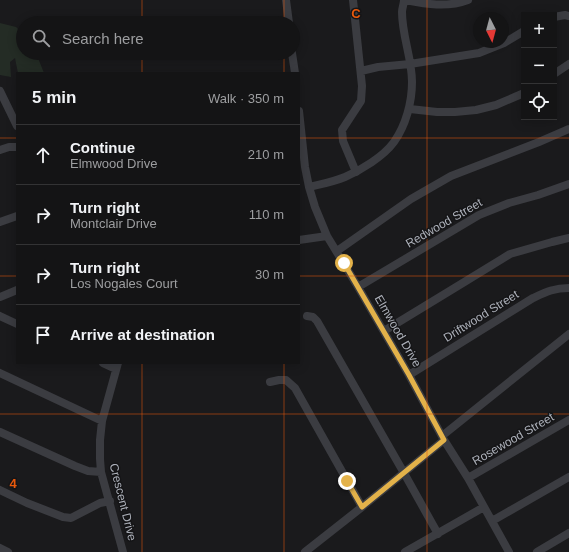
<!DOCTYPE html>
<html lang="en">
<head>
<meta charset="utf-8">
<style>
  :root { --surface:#141415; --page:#212122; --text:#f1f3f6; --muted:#9d9ea0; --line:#333334 }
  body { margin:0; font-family:Helvetica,sans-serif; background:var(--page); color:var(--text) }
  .controls { position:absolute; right:12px; top:12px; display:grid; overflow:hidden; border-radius:0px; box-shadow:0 2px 10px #0003 }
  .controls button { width:36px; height:36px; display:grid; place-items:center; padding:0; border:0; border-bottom:1px solid var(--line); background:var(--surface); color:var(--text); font:20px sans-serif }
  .compass { position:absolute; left:473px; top:12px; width:36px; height:36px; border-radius:50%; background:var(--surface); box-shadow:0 2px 10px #0003; rotate:174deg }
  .stop { position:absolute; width:12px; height:12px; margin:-9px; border:3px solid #e3b24a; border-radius:50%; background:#fff }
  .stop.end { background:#e3b24a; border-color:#fff; box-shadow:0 1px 4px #0008 }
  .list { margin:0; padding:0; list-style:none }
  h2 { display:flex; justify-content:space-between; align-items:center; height:52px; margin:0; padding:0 16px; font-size:17px }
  h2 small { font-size:13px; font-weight:400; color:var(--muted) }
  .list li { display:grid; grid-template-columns:26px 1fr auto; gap:12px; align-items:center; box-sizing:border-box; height:60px; padding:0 16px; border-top:1px solid var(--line) }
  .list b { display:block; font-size:15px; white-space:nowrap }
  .list p { margin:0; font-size:13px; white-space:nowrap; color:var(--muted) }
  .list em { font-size:13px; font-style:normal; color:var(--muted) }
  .icon { flex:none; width:22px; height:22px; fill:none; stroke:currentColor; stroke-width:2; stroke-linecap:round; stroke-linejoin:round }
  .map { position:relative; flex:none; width:569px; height:552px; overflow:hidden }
  .search { position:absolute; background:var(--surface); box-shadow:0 2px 10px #0003; left:16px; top:16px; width:284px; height:44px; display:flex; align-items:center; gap:10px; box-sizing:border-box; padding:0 14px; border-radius:22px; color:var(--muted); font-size:15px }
  .panel { position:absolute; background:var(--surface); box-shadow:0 2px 10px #0003; left:16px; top:72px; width:284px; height:292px; border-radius:0px }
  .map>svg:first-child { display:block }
</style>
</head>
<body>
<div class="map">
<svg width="569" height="552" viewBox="0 0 569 552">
  <rect width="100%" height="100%" fill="#1a1a1c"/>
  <path fill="#242c25" d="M0 23 16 27 23 34V53H36L44 73H18L15 58 10 62 11 77 0 75Z"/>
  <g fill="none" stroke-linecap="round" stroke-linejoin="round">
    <path stroke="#3b3c41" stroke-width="8" d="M286 0 289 23
      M353 0 362 86 361 101 342 130 343 141 356 172
      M405 0C426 4 447 8 468 0
      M554 17 565 15 569 16
      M292 53 295 73
      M361 71 378 67 410 64 479 53 504 43 524 31
      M554 74 569 64
      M0 91 17 126
      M410 109 437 112H455L476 110 496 105 524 93
      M299 111 305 167 309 187 315 207 327 236 358 287 409 375 444 440 468 478 509 552
      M0 150 9 147H17
      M309 187C321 184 333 182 345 177 361 170 383 157 394 142 406 125 412 102 412 82 412 58 402 36 402 12 402 8 404 4 404 0
      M0 222 17 216
      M299 240 327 236
      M337 251 411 199 451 176 539 142 569 129
      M358 287 479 215 509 203 538 195 569 184
      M0 297 17 290
      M0 316 17 324
      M307 316 313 317 317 321 404 473 438 534
      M384 331 466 281 510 254 552 242 569 238
      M103 363 116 369
      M118 363 102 421 100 440V459L101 472 123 552
      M0 373 102 421
      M409 375 533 298C546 292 554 288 569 288
      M270 382 279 380H286L295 388 362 507
      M0 432 75 466 88 471 101 472
      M442 436 569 334
      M468 478 569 420
      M0 490 27 503 63 517 71 518 100 503 110 501
      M492 521 569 477
      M0 548 8 552
      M305 552 362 507 444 440
      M405 552 484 507
      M537 552 569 533"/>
  </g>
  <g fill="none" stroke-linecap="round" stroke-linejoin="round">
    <path stroke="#e3b24a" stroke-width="5" d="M344 263 409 375 444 440 362 507 347 481"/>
  </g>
  <path fill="none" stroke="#e8590c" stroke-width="1" stroke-opacity="0.55" d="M142 0V23M284 0V23M427 0V552M142 53V73M284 53V73M0 138H17M299 138H569M0 276H17M299 276H569M142 363V552M284 363V552M0 414H569"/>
  <g text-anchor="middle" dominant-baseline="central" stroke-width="3" stroke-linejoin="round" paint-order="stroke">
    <g font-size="12" fill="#adb1ba" stroke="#151517">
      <text transform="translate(444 223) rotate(-30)">Redwood Street</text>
      <text transform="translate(481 316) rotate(-32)">Driftwood Street</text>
      <text transform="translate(398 331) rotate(60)">Elmwood Drive</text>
      <text transform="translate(513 439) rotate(-30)">Rosewood Street</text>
      <text transform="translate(123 502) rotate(76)">Crescent Drive</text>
    </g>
  </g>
  <g font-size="13" text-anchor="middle" font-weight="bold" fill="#e8590c" stroke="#151517" stroke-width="3" stroke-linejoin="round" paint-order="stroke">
    <text x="356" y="18">C</text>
    <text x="13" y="488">4</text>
  </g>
</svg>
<div class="controls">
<button>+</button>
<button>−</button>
<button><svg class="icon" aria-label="locate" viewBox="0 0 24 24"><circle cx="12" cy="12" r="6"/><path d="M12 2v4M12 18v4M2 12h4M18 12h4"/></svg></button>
</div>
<svg class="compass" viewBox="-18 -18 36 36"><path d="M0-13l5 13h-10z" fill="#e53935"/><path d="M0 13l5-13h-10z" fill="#9d9ea0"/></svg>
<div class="stop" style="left:344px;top:263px"></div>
<div class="stop end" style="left:347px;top:481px"></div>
<div class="search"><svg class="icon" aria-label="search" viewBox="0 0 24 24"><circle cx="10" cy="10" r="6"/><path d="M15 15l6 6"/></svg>Search here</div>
<section class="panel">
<h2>5 min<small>Walk · 350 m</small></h2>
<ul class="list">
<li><svg class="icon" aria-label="ahead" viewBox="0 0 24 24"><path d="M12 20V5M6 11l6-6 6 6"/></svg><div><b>Continue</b><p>Elmwood Drive</p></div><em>210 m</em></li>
<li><svg class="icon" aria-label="right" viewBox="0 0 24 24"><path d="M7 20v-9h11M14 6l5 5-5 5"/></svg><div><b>Turn right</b><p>Montclair Drive</p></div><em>110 m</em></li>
<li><svg class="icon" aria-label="right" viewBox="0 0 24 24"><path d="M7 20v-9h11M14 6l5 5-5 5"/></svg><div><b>Turn right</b><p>Los Nogales Court</p></div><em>30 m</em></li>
<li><svg class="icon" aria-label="arrive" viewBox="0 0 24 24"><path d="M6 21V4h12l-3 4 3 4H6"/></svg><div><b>Arrive at destination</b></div></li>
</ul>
</section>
</div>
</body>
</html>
